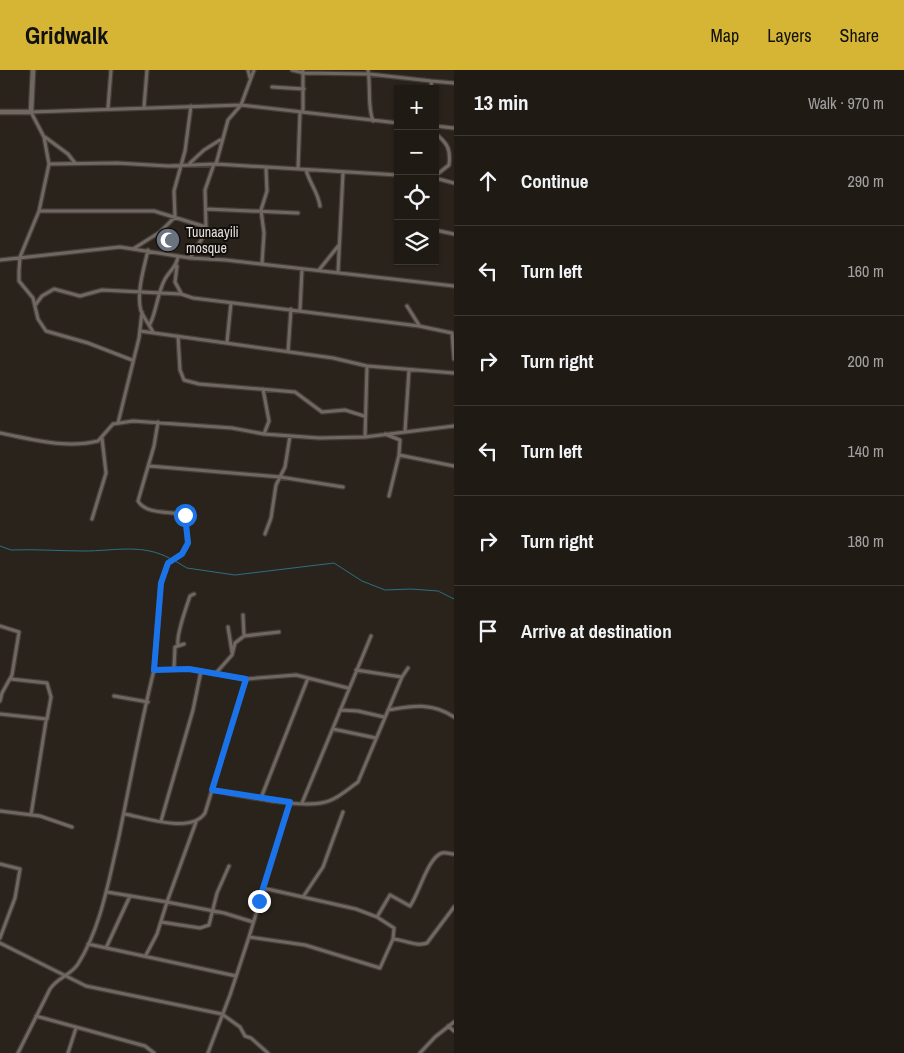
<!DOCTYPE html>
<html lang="en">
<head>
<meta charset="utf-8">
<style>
  :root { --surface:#201a15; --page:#2d2722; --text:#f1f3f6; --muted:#a2a1a0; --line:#3d3834; --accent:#d6b534 }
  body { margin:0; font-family:"Archivo Narrow",sans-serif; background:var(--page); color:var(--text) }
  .controls { position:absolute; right:15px; top:15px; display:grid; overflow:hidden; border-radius:0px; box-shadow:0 1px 4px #0004 }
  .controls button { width:45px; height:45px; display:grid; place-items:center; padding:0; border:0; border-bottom:1px solid var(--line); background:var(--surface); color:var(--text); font:25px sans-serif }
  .stop { position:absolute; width:15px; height:15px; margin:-11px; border:4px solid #1a73e8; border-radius:50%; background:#fff }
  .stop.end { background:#1a73e8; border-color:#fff; box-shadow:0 1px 5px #0008 }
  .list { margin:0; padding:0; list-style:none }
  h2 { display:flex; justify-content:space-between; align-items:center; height:65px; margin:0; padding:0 20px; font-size:21px }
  h2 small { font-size:16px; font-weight:400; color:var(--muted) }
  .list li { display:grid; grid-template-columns:32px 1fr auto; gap:15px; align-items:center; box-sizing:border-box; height:90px; padding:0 20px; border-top:1px solid var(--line) }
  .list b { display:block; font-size:19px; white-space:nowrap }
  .list em { font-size:16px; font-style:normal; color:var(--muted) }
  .icon { flex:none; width:28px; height:28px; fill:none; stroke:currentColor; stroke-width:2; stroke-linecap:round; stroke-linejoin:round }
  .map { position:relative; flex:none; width:454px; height:983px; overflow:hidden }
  header { display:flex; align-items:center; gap:30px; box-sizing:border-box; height:70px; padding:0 25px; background:var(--accent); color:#111 }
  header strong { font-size:24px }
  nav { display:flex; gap:28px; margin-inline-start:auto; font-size:18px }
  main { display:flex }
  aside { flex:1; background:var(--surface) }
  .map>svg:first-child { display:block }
</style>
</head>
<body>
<header>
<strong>Gridwalk</strong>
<nav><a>Map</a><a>Layers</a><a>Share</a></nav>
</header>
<main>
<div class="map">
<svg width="454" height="983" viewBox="0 0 454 983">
  <rect width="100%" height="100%" fill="#2a231c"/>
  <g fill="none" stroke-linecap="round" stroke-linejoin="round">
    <path stroke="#2a7083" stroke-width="1" d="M0 476 11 480C36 479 60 481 84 481 115 481 143 473 171 489
      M175 491 187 498 235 505 334 493 362 511 385 520 411 519 438 521 454 529"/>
    <g stroke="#443e3a" stroke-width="5.5">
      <path id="minor" d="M248 0 250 8
        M292 0 304 3 369 4 431 11 432 19
        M368 0C371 17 367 36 373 51
        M431 11 454 13
        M272 17 304 19
        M144 37 147 0
        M108 38 111 0
        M303 42V0
        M435 56 454 58
        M435 63C447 73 451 78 449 95L435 106
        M45 67 68 84 75 93
        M190 93 204 80 220 70
        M49 94 44 67 31 42 241 35 398 53
        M216 94 228 50 241 35 254 0
        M298 99 300 42
        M306 100C310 114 318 122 320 136
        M435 108 454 113
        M435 117 436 109
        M206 139 298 143
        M39 141H154L206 157
        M435 160 454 164
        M133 179 160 162 175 147 174 121 185 81 191 36
        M148 180C144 198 136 223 141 241 144 248 150 256 153 262
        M190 188 203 167 206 157 205 120 214 94
        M0 190 120 177 190 188 226 190 454 216
        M262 194 264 163 261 140 267 121 266 98
        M177 196 175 212 181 223
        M319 200 339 175
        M338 203 343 103
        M36 234 42 226 54 219 80 226 102 220 181 224 193 228 419 256 452 263 454 289
        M407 236 419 255
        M300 240 302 199
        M150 254C157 240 157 224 165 209 170 200 177 197 178 186
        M140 261 333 288 367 296 454 303
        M178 266 180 300 184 310 199 314 295 322 322 342 345 340 364 346
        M227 272 231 233
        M288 282 291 239
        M132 290 88 273 46 261 38 249 33 228 19 211V201L20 187 39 141 49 94 117 93 168 96 216 94 398 105
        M263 319 269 351 264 364
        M118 353 139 268 142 242
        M405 361 409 300
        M0 363C31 369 66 379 98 371L113 354 133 351 232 358 264 364 319 368 365 367 454 356
        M385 364 400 370 399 385 454 396
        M365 367 367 296
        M149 396 280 407 343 417
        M389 426 399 385
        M92 449 106 403 102 368
        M265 464 271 448 276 415 285 397 290 366
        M0 556 19 562 12 605 2 623 0 631
        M228 557 232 582
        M244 566 279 562
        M178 575C176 565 186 538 190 526L194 524
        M174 598 175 577 184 574
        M154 600 161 513 168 493 182 484 188 473 185 445C172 441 146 445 138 431L154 376 158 352
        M356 600 402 607
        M216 603 232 585 235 573 244 566 243 545
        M114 626 148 632
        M340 640 358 641 384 647
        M388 640C413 636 432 632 454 647
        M0 644 47 649 51 627 47 613 11 609
        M333 659 376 668
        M212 720C239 725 296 738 321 733 335 731 347 720 358 712L402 607 408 598
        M261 728 308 608
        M302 733 371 566
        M0 741 40 746 72 757
        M125 744C146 748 191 764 205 743L246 609
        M31 745 46 651
        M161 751 193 640 201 601
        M196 752 167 832 224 843 253 852
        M0 794 20 799 15 828 0 868
        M107 822 167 832 157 864 146 885
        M303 827 323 797 343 742
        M377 847 390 825 410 836C419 824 428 787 442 783 446 782 451 784 454 784
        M161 852 200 858 209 855 217 823 229 796
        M249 867 290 732
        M393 869C405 870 416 877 427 873L454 837
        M0 873 86 916 222 944 240 957 245 966 251 968 268 983
        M88 874 236 906
        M106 878 130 826
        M36 946 145 976 154 983
        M448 956 454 961
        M18 983 50 919C58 907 70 906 78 894 101 857 108 813 118 771 130 714 140 656 154 600L189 599 246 609 296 605 348 618
        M68 983 76 958
        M208 983 230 925 249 867 305 875 380 898 393 869 394 858 377 847 356 839 263 818
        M420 983 435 967 454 952"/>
    </g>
    <g stroke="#443e3a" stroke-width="7">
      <path id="tertiary" d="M0 42H31L33 0"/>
    </g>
    <use href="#minor" stroke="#706760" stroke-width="3"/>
    <use href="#tertiary" stroke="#706760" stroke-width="4.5"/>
  </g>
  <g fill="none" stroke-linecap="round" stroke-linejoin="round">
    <path stroke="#1a73e8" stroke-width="6" d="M185 445 188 473 182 484 168 493 161 513 154 600 189 599 246 609 212 720 290 732 259 831"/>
  </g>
  <defs>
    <g id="mosque-disc" transform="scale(1.25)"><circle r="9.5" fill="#6b7280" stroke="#100d0a"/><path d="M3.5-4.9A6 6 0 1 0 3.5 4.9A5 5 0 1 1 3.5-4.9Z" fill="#fff"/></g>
  </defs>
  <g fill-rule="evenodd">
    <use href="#mosque-disc" x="168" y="170"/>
  </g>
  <g text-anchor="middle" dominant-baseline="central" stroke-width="4" stroke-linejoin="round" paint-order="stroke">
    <g font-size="14" fill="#e3deda" stroke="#100d0a" text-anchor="start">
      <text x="186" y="162">Tuunaayili<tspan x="186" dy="16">mosque</tspan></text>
    </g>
  </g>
</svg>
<div class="controls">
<button>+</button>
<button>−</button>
<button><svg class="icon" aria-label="locate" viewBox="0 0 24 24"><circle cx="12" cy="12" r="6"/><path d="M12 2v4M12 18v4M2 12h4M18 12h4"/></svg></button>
<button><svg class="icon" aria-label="layers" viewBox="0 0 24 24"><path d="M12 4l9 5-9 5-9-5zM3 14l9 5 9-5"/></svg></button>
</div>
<div class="stop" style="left:185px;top:445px"></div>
<div class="stop end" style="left:259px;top:831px"></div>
</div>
<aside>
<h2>13 min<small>Walk · 970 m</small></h2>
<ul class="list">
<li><svg class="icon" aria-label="ahead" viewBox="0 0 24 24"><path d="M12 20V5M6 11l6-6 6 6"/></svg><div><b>Continue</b></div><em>290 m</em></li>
<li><svg class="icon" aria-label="left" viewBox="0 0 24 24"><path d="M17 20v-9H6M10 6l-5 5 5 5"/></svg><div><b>Turn left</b></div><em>160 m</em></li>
<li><svg class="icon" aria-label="right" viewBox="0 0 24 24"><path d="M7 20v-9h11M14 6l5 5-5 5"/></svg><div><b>Turn right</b></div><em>200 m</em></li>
<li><svg class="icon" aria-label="left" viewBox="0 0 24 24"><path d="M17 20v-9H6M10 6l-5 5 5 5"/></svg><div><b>Turn left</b></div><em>140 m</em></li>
<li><svg class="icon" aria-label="right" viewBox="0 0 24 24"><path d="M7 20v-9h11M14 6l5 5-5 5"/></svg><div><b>Turn right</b></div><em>180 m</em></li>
<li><svg class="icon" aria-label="arrive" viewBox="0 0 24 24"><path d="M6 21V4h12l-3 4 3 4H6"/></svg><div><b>Arrive at destination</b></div></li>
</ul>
</aside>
</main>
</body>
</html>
